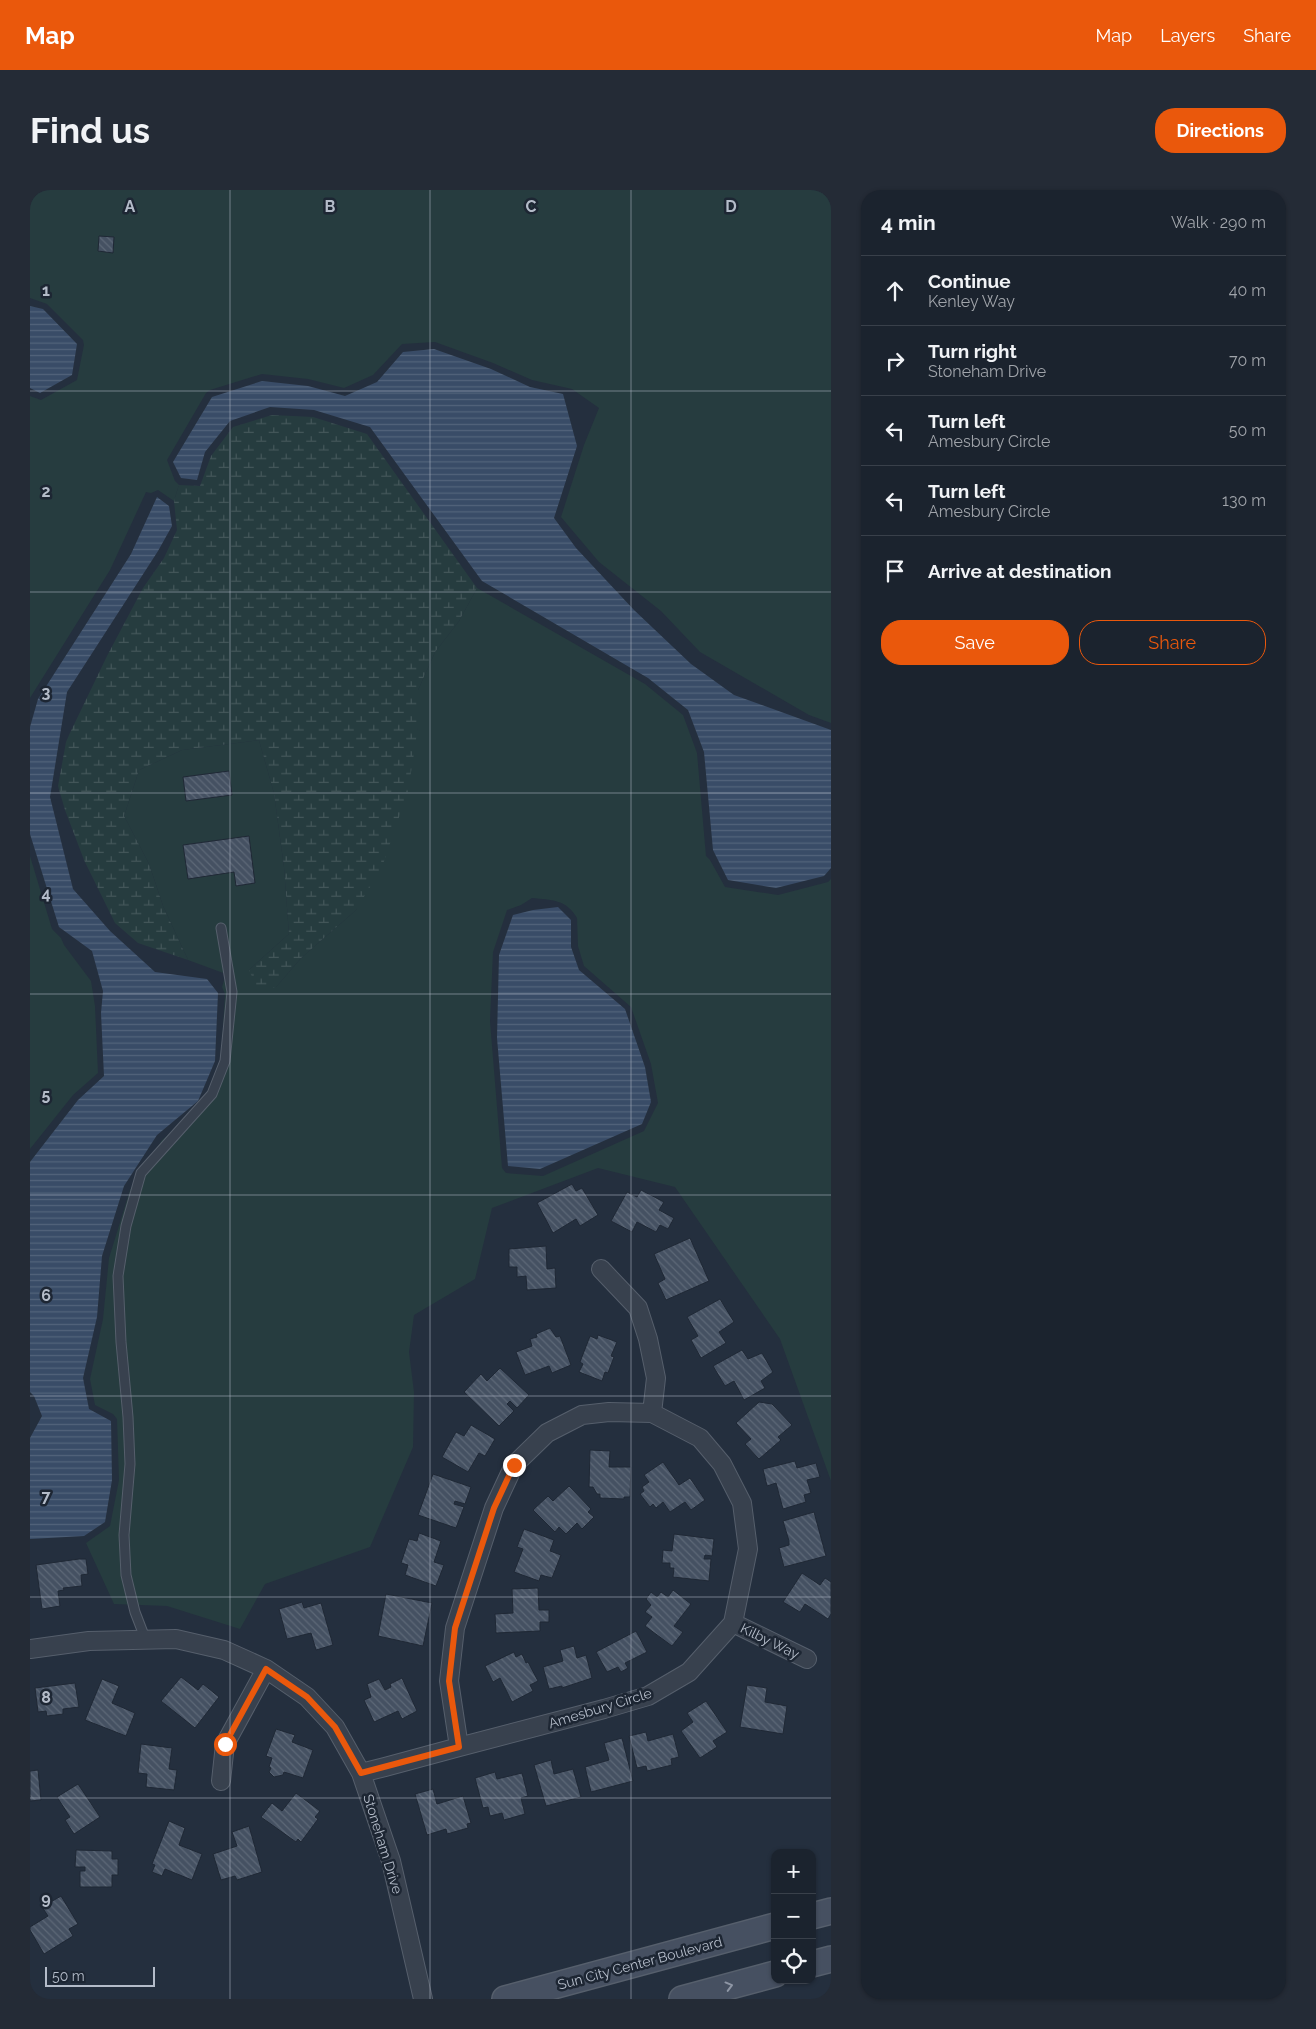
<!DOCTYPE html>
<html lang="en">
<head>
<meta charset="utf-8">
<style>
  :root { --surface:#1b232e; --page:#242b36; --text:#f1f3f6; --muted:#a0a4aa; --line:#39404a; --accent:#ea580c }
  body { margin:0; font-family:Raleway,sans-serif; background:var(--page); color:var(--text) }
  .controls { position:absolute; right:15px; bottom:15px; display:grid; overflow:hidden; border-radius:10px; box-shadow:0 1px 4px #0004 }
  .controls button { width:45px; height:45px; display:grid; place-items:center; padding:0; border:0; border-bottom:1px solid var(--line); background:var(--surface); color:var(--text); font:25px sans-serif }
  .scale { position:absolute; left:15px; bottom:12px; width:110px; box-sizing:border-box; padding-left:5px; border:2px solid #b4bcc9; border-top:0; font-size:14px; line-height:18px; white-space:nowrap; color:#b4bcc9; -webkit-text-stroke:4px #1d2633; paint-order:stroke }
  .stop { position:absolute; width:15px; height:15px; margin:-11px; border:4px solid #ea580c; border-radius:50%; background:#fff }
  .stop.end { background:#ea580c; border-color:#fff; box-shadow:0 1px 5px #0008 }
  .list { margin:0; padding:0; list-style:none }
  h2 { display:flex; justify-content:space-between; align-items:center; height:65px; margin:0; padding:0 20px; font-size:21px }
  h2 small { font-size:16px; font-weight:400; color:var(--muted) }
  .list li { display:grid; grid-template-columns:32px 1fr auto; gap:15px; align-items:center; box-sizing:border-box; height:70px; padding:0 20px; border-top:1px solid var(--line) }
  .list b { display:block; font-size:19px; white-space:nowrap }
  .list p { margin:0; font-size:16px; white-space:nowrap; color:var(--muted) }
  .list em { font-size:16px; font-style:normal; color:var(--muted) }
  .actions { display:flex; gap:10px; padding:15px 20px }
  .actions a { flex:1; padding:11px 0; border:1px solid var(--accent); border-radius:20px; text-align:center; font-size:18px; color:var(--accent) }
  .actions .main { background:var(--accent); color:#fff }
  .icon { flex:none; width:28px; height:28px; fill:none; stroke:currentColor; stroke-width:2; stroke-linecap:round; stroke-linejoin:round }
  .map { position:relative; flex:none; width:801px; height:1809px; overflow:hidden; border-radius:20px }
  header { display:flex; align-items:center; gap:30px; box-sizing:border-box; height:70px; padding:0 25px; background:var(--accent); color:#fff }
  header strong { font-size:24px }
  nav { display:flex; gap:28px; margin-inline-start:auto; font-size:18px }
  .intro { display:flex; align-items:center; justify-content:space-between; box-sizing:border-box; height:120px; padding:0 30px }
  h1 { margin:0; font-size:35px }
  .button { padding:12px 22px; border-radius:20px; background:var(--accent); color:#fff; font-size:18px; font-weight:700 }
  main { display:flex; gap:30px; padding:0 30px }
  aside { flex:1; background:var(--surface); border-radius:20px; box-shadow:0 1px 4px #0004 }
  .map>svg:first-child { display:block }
</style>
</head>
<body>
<header>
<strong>Map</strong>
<nav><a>Map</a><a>Layers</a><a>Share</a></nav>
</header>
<div class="intro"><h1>Find us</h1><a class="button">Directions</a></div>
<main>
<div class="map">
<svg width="801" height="1809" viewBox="0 0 801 1809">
  <defs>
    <pattern id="wetland-marsh" width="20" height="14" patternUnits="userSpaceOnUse" patternTransform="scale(1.25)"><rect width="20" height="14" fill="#263c3f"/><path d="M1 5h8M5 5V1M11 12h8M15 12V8" fill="none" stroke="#435659"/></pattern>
    <pattern id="water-rules" width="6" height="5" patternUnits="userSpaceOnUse" patternTransform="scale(1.25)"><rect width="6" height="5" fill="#394c67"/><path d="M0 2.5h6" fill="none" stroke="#53647b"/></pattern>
    <pattern id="building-back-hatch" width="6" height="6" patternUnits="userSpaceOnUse" patternTransform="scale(1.25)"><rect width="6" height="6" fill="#455162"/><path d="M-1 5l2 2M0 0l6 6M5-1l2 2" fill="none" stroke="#5d6877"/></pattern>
  </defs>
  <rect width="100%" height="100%" fill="#242f3e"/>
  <path fill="#263c3f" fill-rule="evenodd" d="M0 0H801V533L779 525 670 462 631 421 569 372 531 327 554 255 569 218 542 199 502 190 463 173 405 152 372 154 343 185 314 198 278 189 232 184 180 200 176 203 137 270 145 291 149 295 144 311 128 300 121 303 116 302 80 380 0 508V206L11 210 47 190 54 155 53 150 17 114 0 108Z
    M447 398 615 494 653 525 667 563 676 666 680 670 695 697 748 705 798 692 801 689V1291L750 1149 645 997 568 978 462 1018 445 1089 384 1125 379 1162 384 1202 383 1257 340 1357 235 1394 210 1439 137 1416 84 1414 56 1353 80 1336 89 1290 87 1229 83 1224 65 1215 60 1189 73 1129 79 1068 100 1000 132 950 172 917 191 872 195 804 192 797 196 784 158 770 133 716 119 674 94 626 109 580 152 560 229 550 244 603 254 677 259 744 219 780 246 797 271 768 326 720 388 538V500L405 462 429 431ZM502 708C521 710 536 709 547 728L548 756 554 776 601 817 621 874 628 913 614 941 513 986 476 983 472 978 460 831 463 762 477 720 491 715Z
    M0 666 22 739 31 748 34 755 61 791 65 816 68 883 43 905 0 959Z"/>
  <path fill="url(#wetland-marsh)" d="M242 225 283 227 337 244 447 398 429 431 405 462 388 500V538L378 601 352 677 326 720 271 768 246 797 228 800 219 780 259 744 254 677 244 603 229 550 152 560 109 580 94 626 119 674 133 716 158 770 108 753 85 733 54 670 35 620 28 596 36 552 39 545 77 466 113 398 134 368 147 340 144 311 149 295 170 296 181 266 203 237Z"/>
  <path fill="url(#water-rules)" d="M0 116 13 119 47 154 42 185 10 203 0 198Z
    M404 159 461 179 500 197 533 204 547 256 524 328 546 358 604 420 661 474 704 505 801 540V678L794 686 746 698 698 690 683 660 674 562 658 520 618 488 452 391 340 237 284 220 240 217 200 231 175 262 167 290 151 288 143 272 182 207 232 191 278 196 315 206 347 192 373 162Z
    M127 307 139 316 142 336 128 361 37 502 20 607 43 699 80 741 125 782 177 789 188 803 185 871 168 911 127 945 94 996 72 1066 67 1127 53 1188 59 1219 81 1231 82 1290 75 1332 54 1346 0 1349V1248L12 1226 4 1206 0 1202V972L48 910 74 886 71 823 73 801 62 761 29 737 0 644V537L8 509 101 364Z
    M528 717 541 730V757L549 780 595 819 615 877 621 912 612 934 510 979 478 976 467 848 469 765 483 725 503 720Z"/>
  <path fill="url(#building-back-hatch)" stroke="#1f2835" d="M69 46 84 47 83 63 68 61Z
    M199 581 202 605 156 611 153 587Z
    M219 646 225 693 206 696 204 682 158 689 153 655Z
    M542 994 546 1001 552 998 568 1025 550 1036 546 1029 523 1043 507 1013Z
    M611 1000 634 1012 629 1020 644 1028 638 1039 630 1035 626 1042 607 1032 602 1042 581 1031 597 1002 607 1007Z
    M660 1048 679 1091 636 1110 628 1093 635 1089 624 1064Z
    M516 1056 517 1079 525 1078 526 1098 497 1100 496 1086 487 1087V1077H479V1059Z
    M690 1109 704 1132 689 1142 696 1153 671 1168 661 1150 668 1146 657 1127Z
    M520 1138 526 1147 530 1146 541 1175 522 1183 519 1176 495 1185 486 1162 502 1156 500 1149 507 1147 506 1144Z
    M568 1145 587 1152 581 1166 584 1167 578 1183 575 1182 572 1191 549 1182 553 1174 550 1172 560 1146 567 1149Z
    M712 1160 718 1169 732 1163 743 1182 731 1191 735 1198 714 1210 704 1191 695 1196 683 1176Z
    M470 1178 499 1205 487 1218 480 1211 477 1214 484 1221 469 1236 434 1202 451 1184 457 1191Z
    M729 1212 742 1214 762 1235 748 1247 751 1250 729 1269 715 1254 721 1249 706 1233Z
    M441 1235 465 1249 455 1266 449 1263 438 1282 412 1267 426 1242 434 1246Z
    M560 1260 580 1261 579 1277H601L600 1307H594V1309L570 1308V1304H567L563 1297H559Z
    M765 1271 767 1278 786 1273 790 1287 777 1290 781 1303 774 1305 776 1312 753 1319 746 1293 737 1296 733 1279Z
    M633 1272 649 1295 660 1288 675 1310 661 1320 655 1312 640 1322 633 1312 626 1318 623 1314 620 1317 610 1304 614 1301 612 1297 619 1292 614 1285Z
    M403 1284 441 1297 435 1314 425 1311 424 1314 434 1317 426 1338 388 1325Z
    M539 1296 561 1319 558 1322 564 1327 552 1339 547 1333 536 1344 529 1337 525 1342 503 1320 518 1306 523 1311Z
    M784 1322 796 1366 754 1377 749 1358 759 1355V1351L753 1331Z
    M494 1339 524 1350 520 1361 531 1365 522 1388 511 1385 509 1391 484 1382 493 1359 487 1357Z
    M389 1343 411 1351 404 1372 414 1375 406 1396 375 1385 378 1375 371 1373 379 1349 387 1351Z
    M644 1344 684 1349 682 1366 675 1365 674 1369H681L679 1391 643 1387 644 1378H640V1373H632L633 1360 642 1361Z
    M49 1369H56L58 1384 51 1385 52 1396 33 1398 34 1400 28 1401 30 1416 12 1419 6 1375Z
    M772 1383 790 1395 795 1388 801 1392V1424L798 1429 775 1414 770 1422 753 1412Z
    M508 1398 509 1420H519V1432H510V1441L466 1443 465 1424 483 1423 482 1399Z
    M643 1400 661 1414 644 1436 653 1442 642 1456 615 1436 622 1427 615 1422 621 1415 616 1409 621 1402 627 1407 631 1402 638 1407Z
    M356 1404 402 1413 393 1456 348 1446Z
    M272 1412 274 1418 291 1413 303 1455 286 1460 281 1443 257 1449 249 1419Z
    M606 1441 617 1462 595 1473 598 1478 591 1482 588 1477 577 1482 566 1462Z
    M544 1456 547 1468 556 1465 562 1488 532 1498V1496L519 1499 513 1477 533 1471 530 1460Z
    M484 1462 486 1467 492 1464 496 1473 498 1472 508 1491 500 1495 503 1501 482 1512 470 1488 463 1492 455 1476Z
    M151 1487 168 1500 173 1494 189 1507 165 1538 131 1511Z
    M372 1488 387 1521 372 1529 368 1521 344 1532 334 1510 341 1507 337 1494 349 1489 355 1500 361 1497 360 1494Z
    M72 1489 89 1496 82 1513 105 1523 96 1546 55 1530Z
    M45 1493 49 1517 33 1519V1524L17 1526 16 1521 8 1522 5 1498Z
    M717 1495 737 1498 735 1512 757 1516 753 1544 710 1537Z
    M676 1511 697 1542 683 1551 687 1557 670 1568 651 1541 663 1532 657 1523Z
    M246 1539 265 1545 262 1552 283 1560 273 1588 254 1582 253 1585 244 1587 239 1582 241 1578 239 1577 242 1568 236 1566Z
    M616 1542 618 1551 643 1544 649 1567 641 1569 642 1575 617 1581 616 1576 607 1578 599 1546Z
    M592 1548 603 1591 561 1602 555 1577 579 1570 574 1553Z
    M111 1554 142 1558 139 1579 147 1580 144 1600 116 1597 117 1584 108 1583Z
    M521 1570 524 1584 543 1579 551 1607 516 1616 504 1575Z
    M8 1580 11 1610 0 1611V1581Z
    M465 1582 467 1589 492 1583 498 1606 491 1608 495 1624 474 1630 472 1623 460 1626 458 1617 453 1618 445 1588Z
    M48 1594 70 1627 44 1644 35 1630 40 1627 27 1607Z
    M403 1599 407 1614 433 1606 441 1633 437 1634 438 1638 417 1644 416 1639 397 1645 385 1604Z
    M266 1603 290 1621 285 1627 288 1629 271 1652 268 1649 266 1652 231 1627 242 1613 252 1621Z
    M139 1631 155 1638 149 1655 172 1664 162 1690 135 1679 132 1686 122 1682 125 1675 122 1674Z
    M219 1636 232 1682 207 1690 205 1686 191 1690 183 1664 207 1656 202 1642Z
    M46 1660 82 1661V1669H88V1685H82V1697H50V1681H55V1677H45Z
    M31 1706 48 1734 39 1739 43 1746 14 1764 0 1740V1737L18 1726 12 1717Z"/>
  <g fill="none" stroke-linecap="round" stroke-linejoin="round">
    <g stroke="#565f6c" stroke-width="11">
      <path id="lane" d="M115 1448 105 1422 96 1385 94 1345 100 1274 98 1227 91 1152 88 1086 96 1036 111 983 182 904 195 871 202 802 191 738"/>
    </g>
    <g stroke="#565f6c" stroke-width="20">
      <path id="street" d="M571 1079 608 1118 618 1149 626 1188 622 1223
        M703 1433 777 1469
        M0 1459 59 1451 146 1449 194 1460 236 1479 277 1507 305 1537 331 1583 361 1671 393 1809
        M331 1583 355 1577 429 1557 574 1519 618 1506 659 1482 703 1433 718 1359 712 1313 692 1274 670 1248 622 1223 579 1222 552 1225 517 1243 484 1275 464 1318 425 1438 419 1491 429 1557
        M191 1591 195 1554 236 1479"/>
    </g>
    <g stroke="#565f6c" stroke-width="28">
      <path id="secondary" d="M782 1726 801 1721
        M782 1774 801 1769
        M475 1809 745 1736
        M652 1809 745 1784"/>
    </g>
    <use href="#lane" stroke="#38414e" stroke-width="9"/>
    <use href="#street" stroke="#38414e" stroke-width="18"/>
    <use href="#secondary" stroke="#465061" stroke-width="25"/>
  </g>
  <defs><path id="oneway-chevron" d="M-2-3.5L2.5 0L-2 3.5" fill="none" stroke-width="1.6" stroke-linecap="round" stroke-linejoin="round" transform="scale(1.25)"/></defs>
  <use stroke="#8e96a5" href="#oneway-chevron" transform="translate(699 1796) rotate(-15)"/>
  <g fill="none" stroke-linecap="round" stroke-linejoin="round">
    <path stroke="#ea580c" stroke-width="6" d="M195 1554 236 1479 277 1507 305 1537 331 1583 429 1557 419 1491 425 1438 464 1318 484 1275"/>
  </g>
  <path fill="none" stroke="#b4bcc9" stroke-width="1" stroke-opacity="0.55" d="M200 0V1809M400 0V1809M601 0V1809M0 201H801M0 402H801M0 603H801M0 804H801M0 1005H801M0 1206H801M0 1407H801M0 1608H801"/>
  <g text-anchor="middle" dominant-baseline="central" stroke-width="5" stroke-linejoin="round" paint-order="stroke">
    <g font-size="14" fill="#b4bcc9" stroke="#1d2633">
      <text transform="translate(740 1451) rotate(26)">Kilby Way</text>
      <text transform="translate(570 1518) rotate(-17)">Amesbury Circle</text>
      <text transform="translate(353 1654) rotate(73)">Stoneham Drive</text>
      <text transform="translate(610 1773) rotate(-15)">Sun City Center Boulevard</text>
    </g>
  </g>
  <g font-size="16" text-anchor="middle" font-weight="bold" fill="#b4bcc9" stroke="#1d2633" stroke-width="5" stroke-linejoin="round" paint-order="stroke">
    <text x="100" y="22">A</text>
    <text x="300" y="22">B</text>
    <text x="501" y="22">C</text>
    <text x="701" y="22">D</text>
    <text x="16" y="106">1</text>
    <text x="16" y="307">2</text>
    <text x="16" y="508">3</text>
    <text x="16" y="709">4</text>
    <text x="16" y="910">5</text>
    <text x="16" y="1111">6</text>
    <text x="16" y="1312">7</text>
    <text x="16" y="1513">8</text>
    <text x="16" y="1714">9</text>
  </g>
</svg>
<div class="controls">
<button>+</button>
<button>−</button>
<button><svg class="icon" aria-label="locate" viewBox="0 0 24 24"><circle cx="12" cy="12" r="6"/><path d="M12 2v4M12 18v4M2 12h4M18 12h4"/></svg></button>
</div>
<div class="scale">50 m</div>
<div class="stop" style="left:195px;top:1554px"></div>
<div class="stop end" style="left:484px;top:1275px"></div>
</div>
<aside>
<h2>4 min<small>Walk · 290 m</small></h2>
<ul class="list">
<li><svg class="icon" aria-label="ahead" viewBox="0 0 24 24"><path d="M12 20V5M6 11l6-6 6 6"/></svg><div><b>Continue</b><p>Kenley Way</p></div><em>40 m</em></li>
<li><svg class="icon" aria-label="right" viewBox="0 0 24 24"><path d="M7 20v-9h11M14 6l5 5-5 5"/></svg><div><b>Turn right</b><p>Stoneham Drive</p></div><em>70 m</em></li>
<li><svg class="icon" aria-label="left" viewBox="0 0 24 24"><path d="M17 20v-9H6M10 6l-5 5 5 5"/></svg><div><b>Turn left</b><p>Amesbury Circle</p></div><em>50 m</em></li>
<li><svg class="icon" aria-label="left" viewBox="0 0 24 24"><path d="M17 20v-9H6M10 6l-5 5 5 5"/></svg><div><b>Turn left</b><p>Amesbury Circle</p></div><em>130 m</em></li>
<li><svg class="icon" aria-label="arrive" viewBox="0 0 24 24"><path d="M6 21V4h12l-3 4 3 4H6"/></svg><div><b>Arrive at destination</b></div></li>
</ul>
<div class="actions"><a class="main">Save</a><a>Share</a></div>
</aside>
</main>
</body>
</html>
